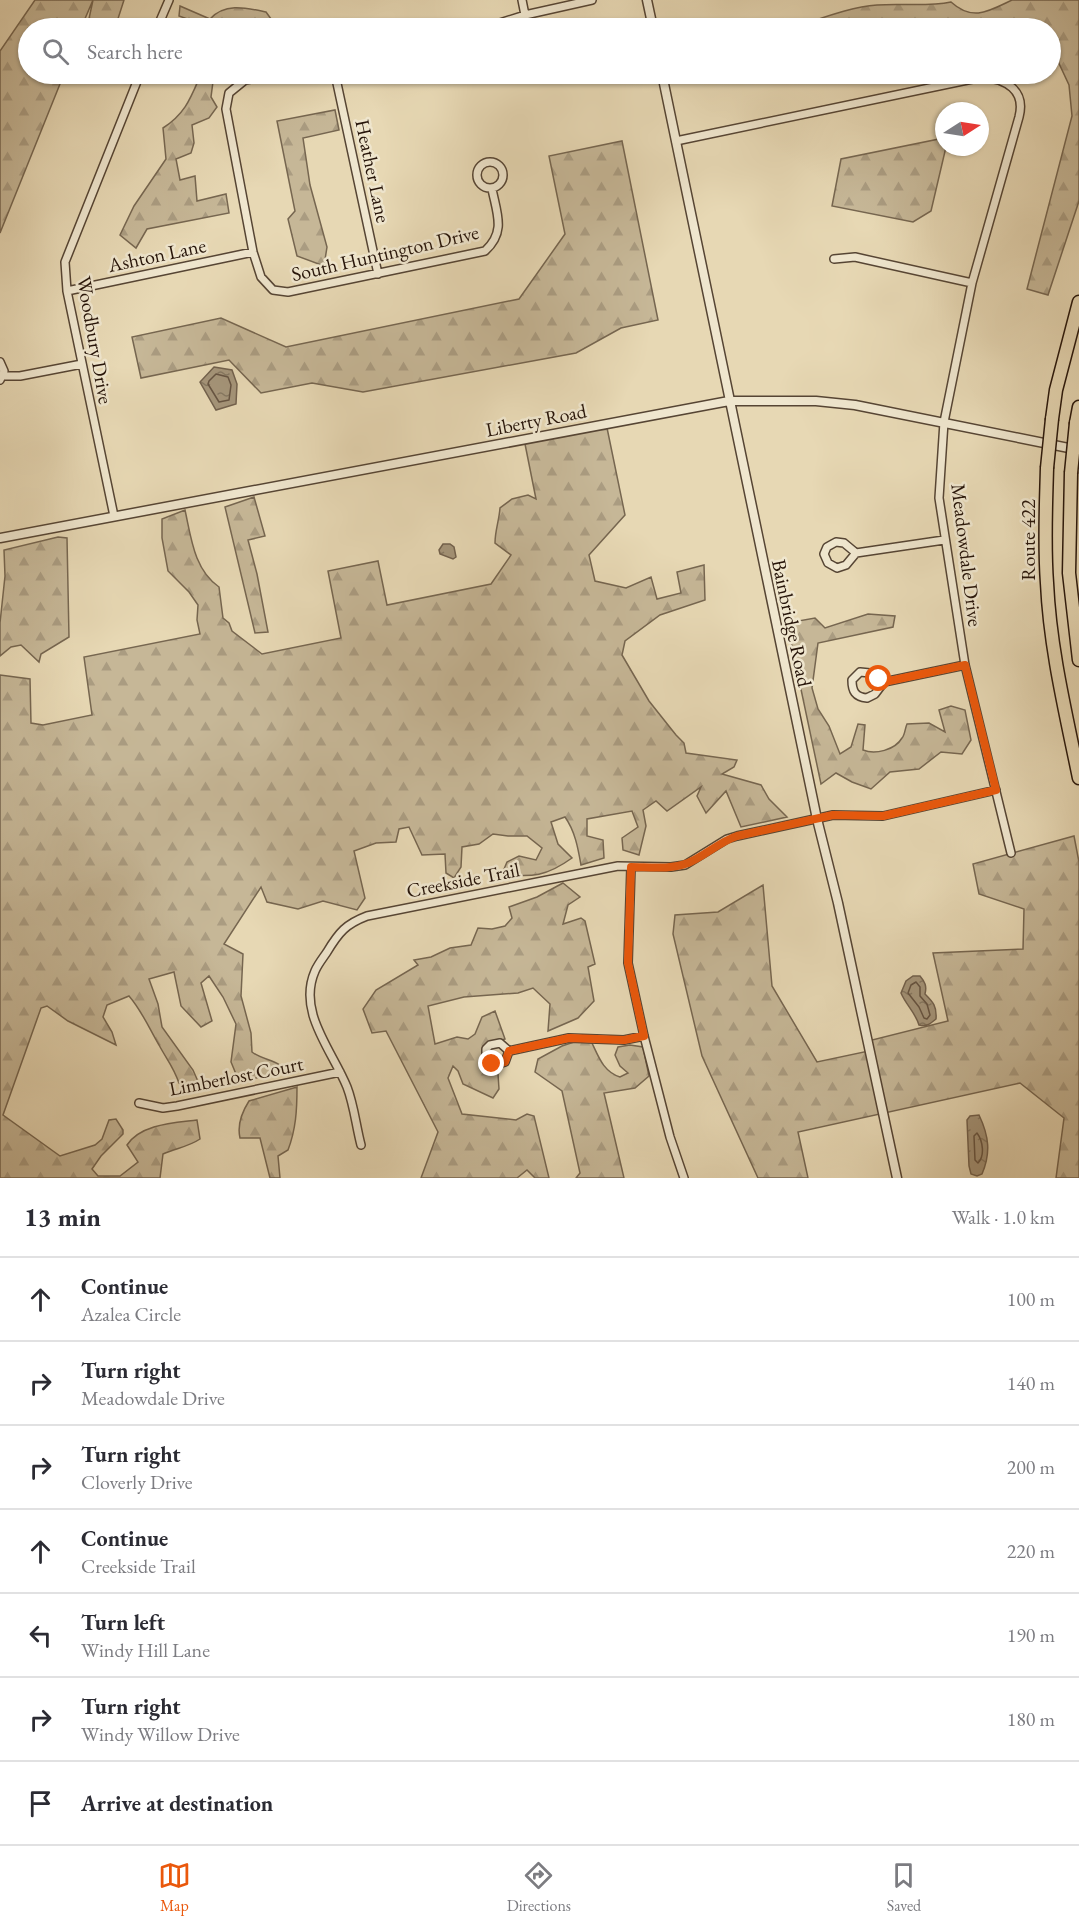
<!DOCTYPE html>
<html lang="en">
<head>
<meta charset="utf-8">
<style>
  :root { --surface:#fff; --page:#f2f2f3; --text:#2b2b33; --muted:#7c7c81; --line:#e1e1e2; --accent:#ea580c }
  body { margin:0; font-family:"EB Garamond",serif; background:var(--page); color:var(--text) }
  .compass { position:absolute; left:935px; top:102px; width:54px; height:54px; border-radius:50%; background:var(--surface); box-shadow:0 2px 4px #0004; rotate:78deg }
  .stop { position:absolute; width:18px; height:18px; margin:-14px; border:4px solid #ea580c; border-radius:50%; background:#fff }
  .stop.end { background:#ea580c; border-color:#fff; box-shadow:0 2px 6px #0008 }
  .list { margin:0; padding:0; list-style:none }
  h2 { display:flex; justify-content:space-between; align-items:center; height:78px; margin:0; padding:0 24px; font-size:26px }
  h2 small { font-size:20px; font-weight:400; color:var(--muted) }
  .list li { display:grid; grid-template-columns:39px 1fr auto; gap:18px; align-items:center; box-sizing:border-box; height:84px; padding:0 24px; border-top:2px solid var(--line) }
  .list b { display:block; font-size:22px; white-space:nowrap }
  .list p { margin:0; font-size:20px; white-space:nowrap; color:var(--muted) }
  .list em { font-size:20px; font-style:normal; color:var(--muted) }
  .icon { flex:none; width:33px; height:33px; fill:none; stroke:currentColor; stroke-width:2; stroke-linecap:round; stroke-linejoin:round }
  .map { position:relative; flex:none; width:1079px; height:1178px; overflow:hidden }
  .search { position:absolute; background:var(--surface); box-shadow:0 2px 4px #0004; left:18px; right:18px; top:18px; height:66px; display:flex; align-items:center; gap:15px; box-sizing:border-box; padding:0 21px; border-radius:33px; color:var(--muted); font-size:22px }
  .sheet { height:666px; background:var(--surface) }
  nav { display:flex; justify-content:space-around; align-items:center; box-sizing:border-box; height:84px; border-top:2px solid var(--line); background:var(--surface); font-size:16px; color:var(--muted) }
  nav a { display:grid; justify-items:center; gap:3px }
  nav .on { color:var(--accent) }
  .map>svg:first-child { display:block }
</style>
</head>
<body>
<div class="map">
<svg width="1079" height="1178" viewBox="0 0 1079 1178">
  <defs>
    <pattern id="forest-firs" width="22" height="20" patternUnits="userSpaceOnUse" patternTransform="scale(1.5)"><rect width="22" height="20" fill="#c6b797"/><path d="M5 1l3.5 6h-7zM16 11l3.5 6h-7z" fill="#aa9c81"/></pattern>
    <pattern id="water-ripples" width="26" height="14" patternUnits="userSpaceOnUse" patternTransform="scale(1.5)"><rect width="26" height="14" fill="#a5957a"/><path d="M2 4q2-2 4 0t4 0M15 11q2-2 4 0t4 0" fill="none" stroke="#867862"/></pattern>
  </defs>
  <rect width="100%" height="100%" fill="#e7d8b4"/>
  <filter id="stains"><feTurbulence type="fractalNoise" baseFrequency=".00333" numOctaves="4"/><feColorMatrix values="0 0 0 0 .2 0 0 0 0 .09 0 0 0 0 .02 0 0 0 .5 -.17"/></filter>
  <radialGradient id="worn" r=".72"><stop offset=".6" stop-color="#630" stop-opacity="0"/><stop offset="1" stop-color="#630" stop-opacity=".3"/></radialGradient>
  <path fill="url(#forest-firs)" stroke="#766650" stroke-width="1.5" d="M35 0H93L81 28H28V74H64L0 233V51Z
    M93 0H124L115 28H87Z
    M1012 0H1079V201L1048 295 1027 289 1072 116 1069 85 1055 55 1051 50 1050 28H1027L1013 24 997 28H803L804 24C828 16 852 7 877 5 902 3 926 7 951 2 973 22 989 11 1012 0Z
    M180 6 210 19C225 2 247 8 266 12L274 23 271 28H212L179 16Z
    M201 74H214L211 97 217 107 209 118 192 125 194 143 191 153 176 159 180 180 195 176 197 201 226 194 229 213 147 229 136 248 120 235 134 206 166 159 163 128C186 113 191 97 201 74Z
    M335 110 339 130 303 138 310 185 327 247 324 266 297 256 288 219 295 211 277 121Z
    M944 138V147H946L931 211 913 222 832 206 841 159Z
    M622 141 658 320 621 328 576 353 363 392 312 383 261 393 229 360 141 378 132 337 221 318 286 347 519 299 565 234 549 156Z
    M606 423 625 515 589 555 595 581 626 588 651 577 657 599 681 593 677 572 704 565 705 600 660 615 625 641 622 655 649 701 676 735 684 743 686 753 737 760 734 767 722 774 761 785 769 799 787 817 741 827 726 791 706 813 697 796 701 787 667 811 656 801 643 810 646 826 639 855 623 850 622 838 638 827 632 811 587 819V836L603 840 604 858 581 865C578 848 575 831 565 817L551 822 558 844 572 858C547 876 532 878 502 874L507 862 519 856 536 860 542 848 527 836H508L493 834 479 844 462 847 461 867 454 878 446 873 445 854 422 855 409 827 399 829 396 842 376 843 354 851 365 898 357 910 323 901 298 909 267 902 261 887 224 944 243 954 241 996 251 1033 252 1052C261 1059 271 1059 280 1065L276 1073 244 1081 236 1074 231 1062 236 1024 223 997 209 976 201 983 212 1021 201 1027 181 1006 174 972 149 979 158 1004 162 1027 193 1070 200 1086 190 1089 179 1083C173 1066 167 1060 159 1045 149 1028 142 1011 129 996L107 1005 103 1017 112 1032 116 1045 68 1021 47 1006 41 1008 3 1115 60 1156 95 1145 102 1139 109 1120 116 1119 123 1130V1134L101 1156 92 1169 98 1176H120L138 1162 127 1145C141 1124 174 1123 197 1120L200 1139C188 1147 176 1148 163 1154L160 1178H0V675L30 679 31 723 43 725 92 715 84 657 200 634 197 620 198 605 189 592 168 571 162 538V519L185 510C191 537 194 570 219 587L223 618 229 623 232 631 262 654 341 638 328 571 378 561 387 605 491 584 511 555 495 543C495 531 499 521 500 508L512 499 528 495 536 499 524 439Z
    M254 497 265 536 248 540 257 574 268 632 255 633 225 507Z
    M58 537 67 538 69 637 41 654 39 662 21 645 11 647 0 656V623L5 576 4 550Z
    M868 614 895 616 893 627 818 643 812 688 818 709 829 726 840 754 851 747 858 724 865 725 863 750C875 755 895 750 902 738 905 735 905 728 907 724L929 723 945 732 939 710 951 706 965 710 971 740 962 754 941 752 919 769 890 772 871 789 852 782 836 773 821 784 787 623 815 618 825 628Z
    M1074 836 1079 862V1178H1056L1064 1118 1020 1083 798 1132 808 1178H758L702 1056 673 934 675 915 718 912 763 885 772 986 817 1062 869 1051 868 1041 948 1021 933 953 1023 949 1024 909 979 894 973 864Z
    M563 883 580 897 568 905 563 924 581 918 585 921 595 964 588 967 594 1001 578 1018 548 1031 550 1004 533 988 518 993 464 997 428 1006 435 1044 457 1037 468 1039 475 1034 482 1017 495 1011 505 1039 483 1046 484 1061 498 1074 499 1089 493 1098 463 1084 458 1071 453 1066 448 1078 462 1114 516 1120 527 1114 534 1116 549 1178H535L527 1170 517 1178H421L438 1132 386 1031 372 1033 363 1009 376 990 418 965 414 960 431 957 450 948 471 945 478 928 492 929 505 926 512 918 509 907 537 897Z
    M577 1041 592 1043C599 1058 604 1072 620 1077L628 1073 620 1066 615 1055 618 1047 630 1045 643 1047 649 1076 635 1088 604 1093 624 1178H576L580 1173 562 1091 535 1072 538 1059 562 1046Z
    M297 1087C297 1110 296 1129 288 1150L278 1156 280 1178H270L260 1138H240C237 1125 242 1112 249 1101Z"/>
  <path fill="url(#water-ripples)" stroke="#72614d" stroke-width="1.5" d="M214 367 232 370 237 384 236 404 216 410 200 382Z
    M443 544H450L454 547 456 557 453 559 440 554 439 550Z
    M913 976H920C925 982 927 986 925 994 933 1002 937 1006 936 1019 930 1024 927 1027 919 1025 915 1012 906 1005 901 993L906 981Z
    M979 1115C989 1136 991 1153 982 1174L977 1176 971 1174 969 1166 967 1120 970 1116Z"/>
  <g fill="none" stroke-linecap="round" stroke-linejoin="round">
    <path stroke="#665442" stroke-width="1.5" d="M216 374 228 377 231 385 229 400 219 402 208 384 209 381Z
      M916 982 920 987V996L927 1004 930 1015 927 1019 924 1018 919 1007 908 993 911 985Z
      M977 1133C983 1141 985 1156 978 1163L975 1160 974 1136Z"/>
    <g stroke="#564534" stroke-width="10">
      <path id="minor" d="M522 0 525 15
        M157 28 169 0
        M484 28 525 15 592 0
        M281 74 245 80 229 93 226 109 253 252 261 277 273 290 288 292 485 251C506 232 497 214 492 189
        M335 74 378 274
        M676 141 982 77C1006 79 1026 90 1019 117L972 283 944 422 939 498 965 665 1011 853
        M477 175a13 13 0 1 1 26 0a13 13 0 1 1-26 0Z
        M834 259 855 257 972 283
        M67 291 253 252
        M0 362 4 371 0 380
        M2 376H20L82 364
        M114 516 67 291 65 262 140 74
        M856 553 846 565 837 568 828 563 824 554 827 547 836 542 844 543 856 553 944 540
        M884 682 875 694 867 698C855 697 852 691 852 680L860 672 870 673 884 682 965 665
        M631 867 628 963 644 1036 670 1137 684 1178
        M509 1051 500 1043 490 1045 486 1049V1059L495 1065 505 1062 509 1051 569 1038 624 1040 644 1036
        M139 1103 163 1108 177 1106 340 1072
        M361 1145C356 1126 354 1105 347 1087 332 1050 297 1012 315 971 318 964 323 958 327 952 339 932 346 924 367 916L618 866 671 867 685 865 727 839 737 836 833 815 883 816 996 790"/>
    </g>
    <g stroke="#564534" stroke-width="11">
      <path id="tertiary" d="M647 0 653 28
        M662 74 817 819 838 903 897 1178
        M0 538 729 401H816L855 405 1079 450"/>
    </g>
    <g stroke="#261409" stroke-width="15">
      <path id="motorway" d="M1052 419 1056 390 1079 302
        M1076 423 1079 407
        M1047 468C1046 506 1044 544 1047 583 1050 649 1066 714 1079 778
        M1071 473 1069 573 1079 660"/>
    </g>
    <use href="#minor" stroke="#efe6ce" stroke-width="7"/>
    <use href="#tertiary" stroke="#efe6ce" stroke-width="8"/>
    <use href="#motorway" stroke="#e7d8b4" stroke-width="12"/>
    <g stroke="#261409" stroke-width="15" stroke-linecap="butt">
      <path id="motorway-bridge" d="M1047 468 1052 419
        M1071 473 1076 423"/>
    </g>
    <use href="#motorway-bridge" stroke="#e7d8b4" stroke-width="12"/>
  </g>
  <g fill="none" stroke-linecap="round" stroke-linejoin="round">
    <path stroke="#ea580c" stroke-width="8" d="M492 1064 505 1062 509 1051 569 1038 624 1040 644 1036 628 963 631 867C649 867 670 870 688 863 705 856 719 842 737 836L833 815 883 816 996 790 965 665 884 682 879 679"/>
  </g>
  <g text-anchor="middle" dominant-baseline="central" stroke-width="5" stroke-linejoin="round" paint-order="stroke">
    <g font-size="20" fill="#261409" stroke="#efe6ce">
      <text transform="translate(373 171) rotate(78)">Heather Lane</text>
      <text transform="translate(385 253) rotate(-13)">South Huntington Drive</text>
      <text transform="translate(157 255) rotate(-12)">Ashton Lane</text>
      <text transform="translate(95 340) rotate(80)">Woodbury Drive</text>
      <text transform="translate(536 420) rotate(-11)">Liberty Road</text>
      <text transform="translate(1028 540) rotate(-90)">Route 422</text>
      <text transform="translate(967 555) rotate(83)">Meadowdale Drive</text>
      <text transform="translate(792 623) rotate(78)">Bainbridge Road</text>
      <text transform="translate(463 880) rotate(-11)">Creekside Trail</text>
      <text transform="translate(236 1076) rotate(-11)">Limberlost Court</text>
    </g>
  </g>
  <rect width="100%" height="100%" filter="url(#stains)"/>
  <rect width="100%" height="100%" fill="url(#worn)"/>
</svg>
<svg class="compass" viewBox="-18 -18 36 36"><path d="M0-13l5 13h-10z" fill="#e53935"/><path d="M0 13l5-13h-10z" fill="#7c7c81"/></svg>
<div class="stop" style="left:879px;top:679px"></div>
<div class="stop end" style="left:492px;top:1064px"></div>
<div class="search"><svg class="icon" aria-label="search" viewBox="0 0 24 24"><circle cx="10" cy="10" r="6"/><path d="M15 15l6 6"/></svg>Search here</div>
</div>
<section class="sheet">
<h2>13 min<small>Walk · 1.0 km</small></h2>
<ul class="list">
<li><svg class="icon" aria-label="ahead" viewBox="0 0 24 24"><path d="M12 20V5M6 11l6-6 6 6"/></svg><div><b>Continue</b><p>Azalea Circle</p></div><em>100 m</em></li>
<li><svg class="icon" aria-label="right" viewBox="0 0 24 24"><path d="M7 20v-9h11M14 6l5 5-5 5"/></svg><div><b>Turn right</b><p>Meadowdale Drive</p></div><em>140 m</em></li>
<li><svg class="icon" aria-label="right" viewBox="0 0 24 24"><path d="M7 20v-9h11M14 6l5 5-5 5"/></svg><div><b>Turn right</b><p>Cloverly Drive</p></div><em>200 m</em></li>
<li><svg class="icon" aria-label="ahead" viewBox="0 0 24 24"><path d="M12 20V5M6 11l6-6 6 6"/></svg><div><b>Continue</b><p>Creekside Trail</p></div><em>220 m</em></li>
<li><svg class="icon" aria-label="left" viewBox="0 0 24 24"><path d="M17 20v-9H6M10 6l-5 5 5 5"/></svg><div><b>Turn left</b><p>Windy Hill Lane</p></div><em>190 m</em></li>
<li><svg class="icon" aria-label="right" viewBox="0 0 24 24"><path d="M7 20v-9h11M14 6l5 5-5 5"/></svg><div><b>Turn right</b><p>Windy Willow Drive</p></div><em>180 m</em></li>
<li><svg class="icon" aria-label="arrive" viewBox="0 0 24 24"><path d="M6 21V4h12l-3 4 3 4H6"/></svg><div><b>Arrive at destination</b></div></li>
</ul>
</section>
<nav>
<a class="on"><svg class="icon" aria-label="map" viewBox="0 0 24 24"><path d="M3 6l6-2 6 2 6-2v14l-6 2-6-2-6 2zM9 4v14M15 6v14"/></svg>Map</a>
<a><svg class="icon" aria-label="directions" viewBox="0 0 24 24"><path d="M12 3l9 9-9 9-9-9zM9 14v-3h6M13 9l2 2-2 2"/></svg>Directions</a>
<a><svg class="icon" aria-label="saved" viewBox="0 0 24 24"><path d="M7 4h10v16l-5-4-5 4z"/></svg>Saved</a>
</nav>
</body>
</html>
